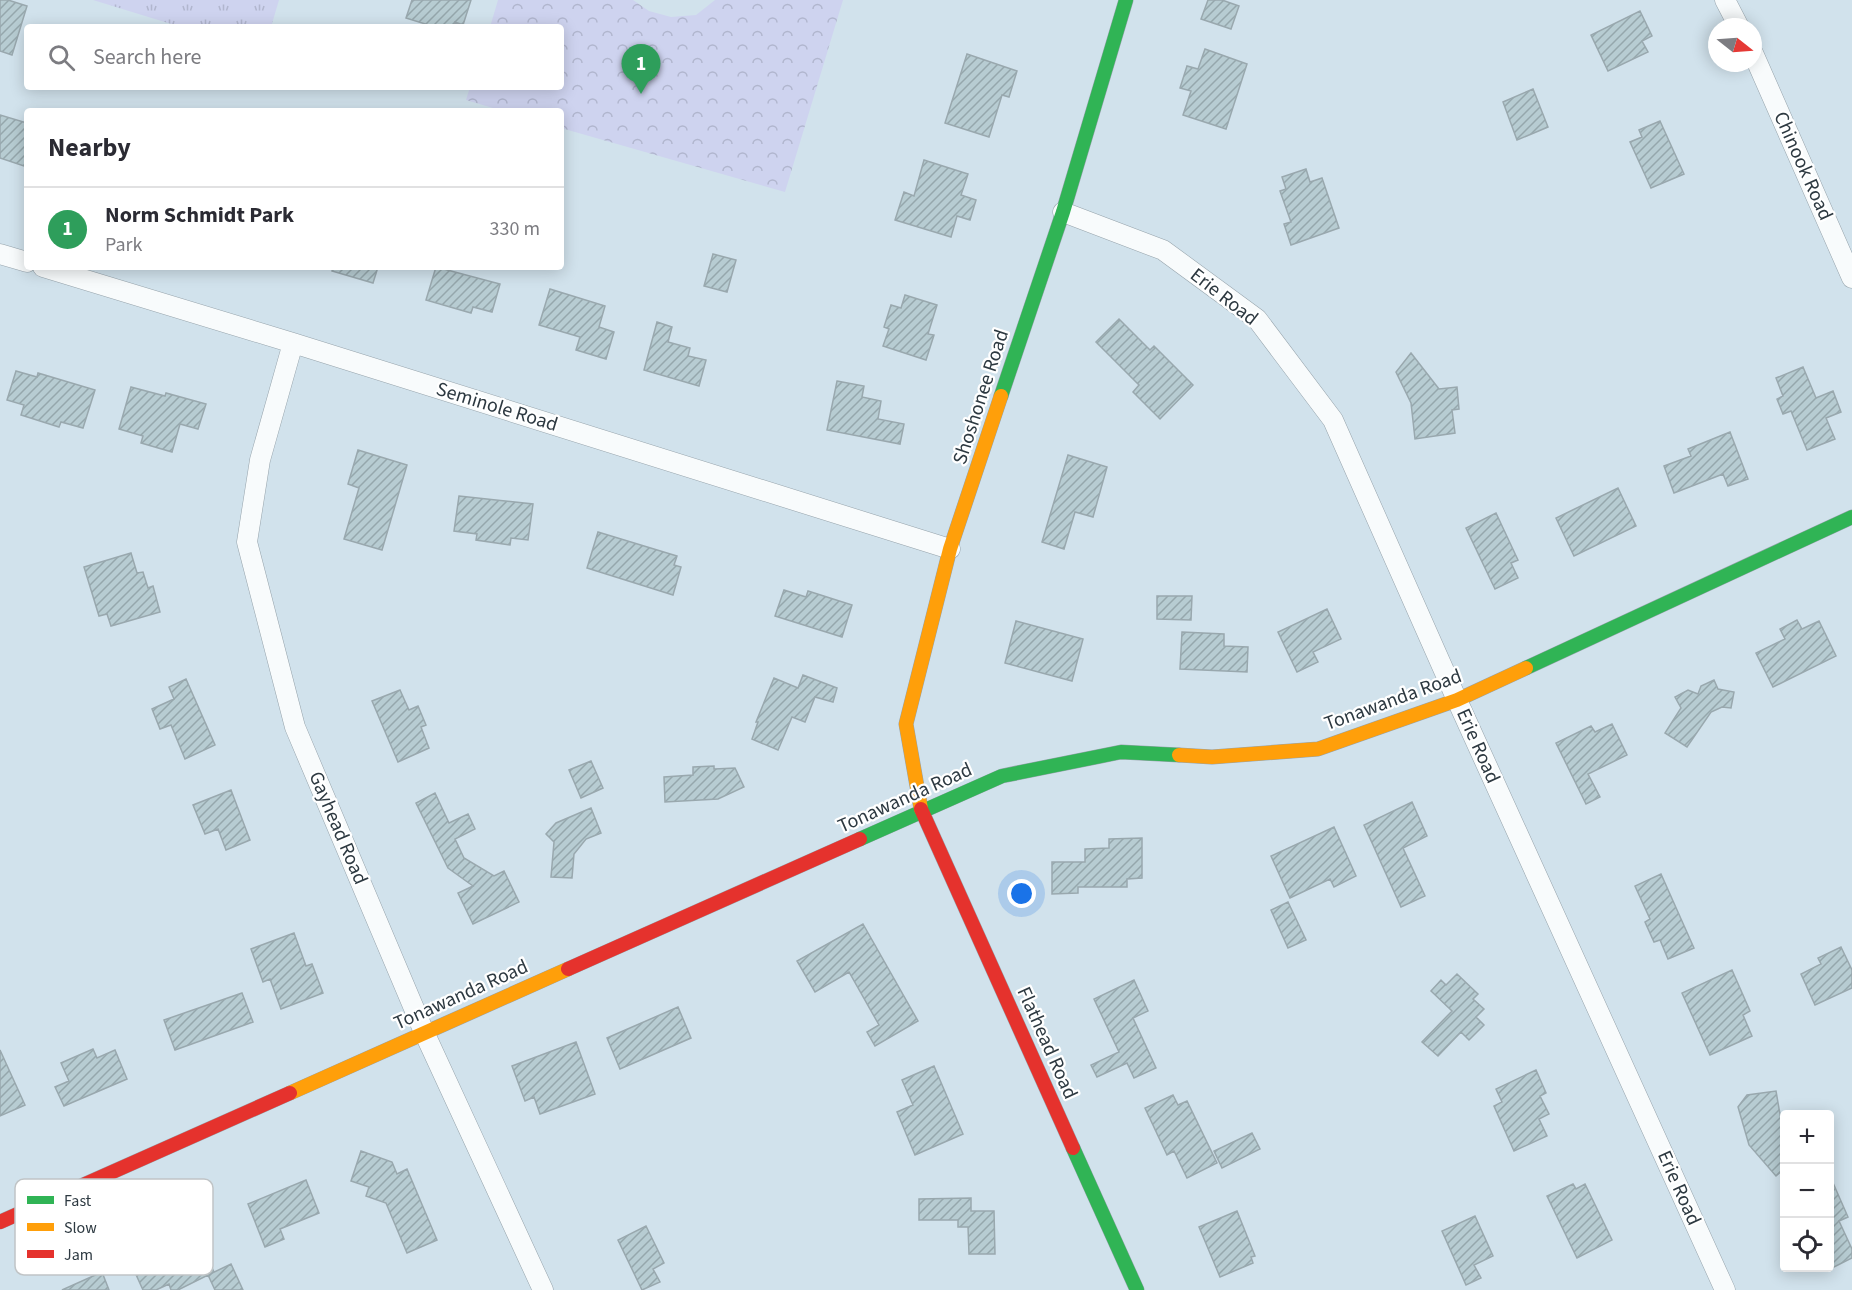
<!DOCTYPE html>
<html lang="en">
<head>
<meta charset="utf-8">
<style>
  :root { --surface:#fff; --page:#f7f7f7; --text:#2b2b33; --muted:#7c7c81; --line:#e1e1e2; --accent:#66747d }
  body { margin:0; font-family:"Source Sans 3",sans-serif; background:var(--page); color:var(--text) }
  .controls { position:absolute; right:18px; bottom:18px; display:grid; overflow:hidden; border-radius:6px; box-shadow:0 3px 15px #0003 }
  .controls button { width:54px; height:54px; display:grid; place-items:center; padding:0; border:0; border-bottom:2px solid var(--line); background:var(--surface); color:var(--text); font:30px sans-serif }
  .compass { position:absolute; left:1708px; top:18px; width:54px; height:54px; border-radius:50%; background:var(--surface); box-shadow:0 3px 15px #0003; rotate:107deg }
  .you { position:absolute; left:1022px; top:894px; width:21px; height:21px; margin:-15px; border:4px solid #fff; border-radius:50%; background:#1a73e8; box-shadow:0 0 0 9px #1a73e833 }
  .badge { display:grid; place-items:center; width:39px; height:39px; border-radius:50%; background:var(--accent); color:#fff; font-size:20px; font-weight:700 }
  .pin { position:absolute; translate:-50% -50px; filter:drop-shadow(0 2px 3px #0008) }
  .pin::after { content:''; position:absolute; top:32px; width:21px; height:18px; background:inherit; clip-path:polygon(0 0,100% 0,50% 100%) }
  .list { margin:0; padding:0; list-style:none }
  h2 { display:flex; justify-content:space-between; align-items:center; height:78px; margin:0; padding:0 24px; font-size:26px }
  h2 small { font-size:20px; font-weight:400; color:var(--muted) }
  .list li { display:grid; grid-template-columns:39px 1fr auto; gap:18px; align-items:center; box-sizing:border-box; height:84px; padding:0 24px; border-top:2px solid var(--line) }
  .list b { display:block; font-size:22px; white-space:nowrap }
  .list p { margin:0; font-size:20px; white-space:nowrap; color:var(--muted) }
  .list em { font-size:20px; font-style:normal; color:var(--muted) }
  .icon { flex:none; width:33px; height:33px; fill:none; stroke:currentColor; stroke-width:2; stroke-linecap:round; stroke-linejoin:round }
  .map { position:relative; flex:none; width:1852px; height:1290px; overflow:hidden }
  .search { position:absolute; background:var(--surface); box-shadow:0 3px 15px #0003; left:24px; top:24px; width:540px; height:66px; display:flex; align-items:center; gap:15px; box-sizing:border-box; padding:0 21px; border-radius:6px; color:var(--muted); font-size:22px }
  .panel { position:absolute; background:var(--surface); box-shadow:0 3px 15px #0003; left:24px; top:108px; width:540px; height:162px; border-radius:6px }
  .map>svg:first-child { display:block }
</style>
</head>
<body>
<div class="map">
<svg width="1852" height="1290" viewBox="0 0 1852 1290">
  <defs>
    <pattern id="grass-tufts" width="24" height="20" patternUnits="userSpaceOnUse" patternTransform="scale(1.5)"><rect width="24" height="20" fill="#ced3ef"/><path d="M3 7l-1-3M5 7V3M7 7l1-3M15 17l-1-3M17 17v-4M19 17l1-3" fill="none" stroke="#b1b6ce"/></pattern>
    <pattern id="park-crowns" width="20" height="18" patternUnits="userSpaceOnUse" patternTransform="scale(1.5)"><rect width="20" height="18" fill="#ced3ef"/><path d="M2 6a3 3 0 1 1 6 0M12 15a3 3 0 1 1 6 0" fill="none" stroke="#b1b6ce"/></pattern>
    <pattern id="building-hatch" width="6" height="6" patternUnits="userSpaceOnUse" patternTransform="scale(1.5)"><rect width="6" height="6" fill="#b7ccd2"/><path d="M-1 1l2-2M0 6l6-6M5 7l2-2" fill="none" stroke="#95a7ac"/></pattern>
  </defs>
  <rect width="100%" height="100%" fill="#d1e2ec"/>
  <path fill="url(#grass-tufts)" d="M93 0H279L271 27H181Z"/>
  <path fill="url(#park-crowns)" d="M498 0H633L649 11 671 17 696 15 715 0H843L785 192 561 128V111H503L466 100 470 87H561V27H490Z"/>
  <path fill="url(#building-hatch)" stroke="#99a8ae" stroke-width="1.5" d="M0 0H8L27 6 12 55 0 51Z
    M412 0H471L463 25 455 22 454 27H435L406 18Z
    M1208 0H1222L1239 6 1231 29 1201 19Z
    M1640 11 1652 36 1642 41 1648 52 1608 71 1591 35Z
    M1205 49 1247 64 1226 129 1183 115 1191 91 1180 88 1187 66 1198 69Z
    M967 54 1017 71 1009 97 1002 95 989 137 945 123Z
    M1533 89 1548 127 1517 140 1503 102Z
    M0 115 27 123V167L0 158Z
    M1660 121 1684 174 1651 188 1630 142 1642 137 1639 130Z
    M924 160 968 174 961 195 976 200 970 220 957 216 951 237 895 220 904 192 914 196Z
    M1306 169 1310 182 1322 178 1339 228 1291 245 1284 224 1291 222 1280 191 1286 189 1282 177Z
    M713 254 736 260 727 292 704 286Z
    M333 267H378L373 283 332 271Z
    M436 267 500 284 492 312 473 307 471 313 426 300Z
    M550 289 605 306 599 327 614 332 606 359 576 350 580 337 539 325Z
    M905 295 937 305 928 334 934 335 926 360 883 346 889 329 884 327 891 305 901 308Z
    M1119 319 1150 350 1154 346 1193 385 1160 419 1133 392 1139 385 1096 342Z
    M657 322 672 327 668 342 690 348 688 356 706 360 699 386 644 370Z
    M1411 353 1439 389 1457 387 1459 409 1452 410 1455 433 1415 439 1411 403 1396 372Z
    M1803 367 1816 398 1833 391 1841 412 1826 418 1835 439 1807 450 1791 411 1783 414 1777 399 1783 396 1776 378Z
    M16 371 37 377 38 373 95 390 83 428 61 422 59 427 21 415 24 405 7 400Z
    M837 381 864 386 862 397 881 401 878 419 904 424 900 444 827 430Z
    M131 387 165 396 166 393 206 404 198 429 180 424 172 452 141 443 143 436 119 429Z
    M1730 432 1748 479 1728 486 1723 474 1674 493 1664 466 1691 456 1688 449Z
    M358 450 407 465 382 550 344 539 359 488 348 484Z
    M1068 455 1107 467 1093 517 1075 512 1064 549 1042 542Z
    M1618 488 1636 526 1574 556 1556 518Z
    M459 496 533 504 528 540 511 538 510 545 476 540 477 534 454 531Z
    M1496 513 1518 560 1511 563 1518 578 1495 589 1466 528Z
    M598 532 677 556 674 565 681 567 673 595 587 568Z
    M131 553 137 573 143 572 148 588 153 586 160 612 111 626 107 614 99 616 84 567Z
    M784 590 806 597 808 591 852 605 842 637 775 616Z
    M1157 596H1192L1191 620 1157 619Z
    M1327 609 1341 639 1313 652 1318 662 1297 672 1278 632Z
    M1797 620 1802 629 1819 621 1836 656 1773 687 1756 653 1785 639 1780 629Z
    M1016 621 1083 639 1072 681 1005 663Z
    M1182 632 1224 634V646L1248 647 1247 672 1180 669Z
    M803 675 837 688 833 702 815 697 805 722 792 717 778 750 752 739 758 722H756L774 678 798 688Z
    M186 679 215 745 185 759 171 725 160 729 152 709 174 699 169 687Z
    M1714 680 1718 689 1734 692 1731 708 1722 707 1711 712 1687 747 1665 733 1681 708 1675 697 1688 690 1698 694 1701 686Z
    M400 690 409 710 418 706 426 725 421 727 429 748 398 762 372 701Z
    M1612 724 1627 755 1588 774 1600 797 1586 804 1556 743 1591 726 1595 732Z
    M591 761 603 788 581 798 569 770Z
    M714 766V769L735 768 744 787 718 799 665 802 664 777 693 775V767Z
    M231 790 250 840 226 850 218 829 205 834 193 805Z
    M435 793 449 823 468 814 475 829 455 839 464 858 494 876 504 871 519 902 473 924 458 893 473 886 448 868 416 803Z
    M1412 802 1427 836 1403 848 1425 896 1401 907 1364 825Z
    M591 808 601 833 586 839 574 854 572 878 551 877 554 842 546 834 556 823Z
    M1334 827 1356 876 1334 887 1330 879 1290 898 1271 856Z
    M1142 838V878L1127 879V887H1078V893L1052 894V862H1085V849L1109 848V839Z
    M1661 874 1694 948 1668 959 1660 940 1654 942 1645 922 1650 919 1635 886Z
    M1288 902 1306 940 1288 948 1271 910Z
    M863 924 918 1021 875 1046 867 1032 879 1025 849 972 815 992 797 961Z
    M294 933 306 966 312 964 323 993 281 1009 270 979 263 982 251 949Z
    M1841 947 1852 970V988L1815 1005 1801 974 1821 964 1818 958Z
    M1732 970 1750 1011 1743 1015 1752 1036 1710 1055 1682 993Z
    M1457 974 1478 994 1473 999 1484 1009 1476 1017 1484 1025 1469 1040 1461 1032 1438 1056 1422 1042 1452 1011 1431 991 1441 980 1446 985Z
    M1134 980 1148 1011 1133 1018 1156 1068 1134 1078 1127 1063 1097 1077 1091 1065 1119 1052 1094 999Z
    M242 993 253 1022 175 1050 164 1020Z
    M678 1007 691 1038 620 1069 607 1038Z
    M576 1042 595 1094 540 1114 534 1097 525 1101 512 1066Z
    M93 1049 97 1058 115 1050 127 1079 64 1106 55 1087 69 1081 61 1063Z
    M0 1050 25 1105 0 1116Z
    M934 1066 963 1134 915 1155 897 1112 913 1105 902 1080Z
    M1536 1070 1546 1093 1540 1096 1549 1114 1539 1119 1547 1136 1514 1151 1494 1106 1502 1102 1496 1089Z
    M1776 1091 1782 1126 1785 1129V1168L1776 1176 1749 1145 1738 1107 1747 1095Z
    M1173 1095 1178 1105 1187 1101 1217 1163 1187 1178 1174 1151 1167 1155 1145 1108Z
    M1252 1133 1260 1149 1222 1168 1214 1151Z
    M361 1151 392 1162 397 1174 407 1169 437 1240 407 1253 386 1203 366 1196 369 1187 351 1181Z
    M1830 1176 1848 1217 1839 1221 1852 1249V1258L1830 1269Z
    M306 1180 319 1213 280 1229 284 1239 265 1247 248 1204Z
    M1573 1184 1576 1189 1585 1184 1612 1240 1577 1258 1547 1196Z
    M971 1198V1211H994L995 1254H969L968 1227H958V1220H919V1199Z
    M1237 1211 1255 1256 1251 1257 1253 1263 1220 1277 1199 1227Z
    M1475 1216 1493 1256 1474 1265 1481 1278 1466 1285 1442 1231Z
    M646 1226 664 1263 653 1269 660 1282 642 1290 618 1240Z
    M197 1237 214 1272 208 1275 231 1264 243 1290H215L208 1275 178 1290H171L169 1284 156 1290H143L133 1268Z
    M102 1272 109 1290H62Z"/>
  <g fill="none" stroke-linecap="round" stroke-linejoin="round">
    <g stroke="#96a3ab" stroke-width="21">
      <path id="street" d="M1725 0 1739 27
        M1753 53 1852 278
        M1063 212 1163 250 1257 319 1333 420 1457 700 1725 1290
        M0 254 27 262
        M43 267 293 343 950 549
        M293 343 260 460 247 542 295 727 424 1032 543 1290"/>
    </g>
    <g stroke="#96a3ab" stroke-width="15">
      <path id="fast" d="M1001 396 1063 212 1126 0
        M1526 668 1852 517
        M860 839 1002 776 1121 752 1179 755
        M1073 1148 1137 1290"/>
    </g>
    <g stroke="#96a3ab" stroke-width="15">
      <path id="slow" d="M1179 755 1212 757 1318 749 1457 700 1526 668
        M921 809 906 724 950 549 1001 396
        M290 1093 568 969"/>
    </g>
    <g stroke="#96a3ab" stroke-width="15">
      <path id="jam" d="M921 809 1073 1148
        M568 969 860 839
        M0 1222 290 1093"/>
    </g>
    <use href="#street" stroke="#f8fbfc" stroke-width="20"/>
    <use href="#fast" stroke="#30b455" stroke-width="14"/>
    <use href="#slow" stroke="#ff9f0a" stroke-width="14"/>
    <use href="#jam" stroke="#e5322d" stroke-width="14"/>
  </g>
  <g text-anchor="middle" dominant-baseline="central" stroke-width="4.5" stroke-linejoin="round" paint-order="stroke">
    <g font-size="20" fill="#2d3941" stroke="#fff">
      <text transform="translate(1803 166) rotate(66)">Chinook Road</text>
      <text transform="translate(1224 297) rotate(38)">Erie Road</text>
      <text transform="translate(981 397) rotate(-72)">Shoshonee Road</text>
      <text transform="translate(497 407) rotate(17)">Seminole Road</text>
      <text transform="translate(1393 700) rotate(-20)">Tonawanda Road</text>
      <text transform="translate(1478 746) rotate(66)">Erie Road</text>
      <text transform="translate(905 798) rotate(-24)">Tonawanda Road</text>
      <text transform="translate(338 828) rotate(67)">Gayhead Road</text>
      <text transform="translate(461 995) rotate(-24)">Tonawanda Road</text>
      <text transform="translate(1047 1043) rotate(66)">Flathead Road</text>
      <text transform="translate(1679 1188) rotate(66)">Erie Road</text>
    </g>
  </g>
  <rect x="15" y="1179" width="198" height="96" rx="9" fill="#fff" stroke="#c0c4c6" stroke-width="1.5"/>
  <rect x="27" y="1196" width="27" height="8" fill="#30b455"/>
  <rect x="27" y="1223" width="27" height="8" fill="#ff9f0a"/>
  <rect x="27" y="1250" width="27" height="8" fill="#e5322d"/>
  <g font-size="16" fill="#2d3941">
    <text x="64" y="1206">Fast</text>
    <text x="64" y="1233">Slow</text>
    <text x="64" y="1260">Jam</text>
  </g>
</svg>
<div class="controls">
<button>+</button>
<button>−</button>
<button><svg class="icon" aria-label="locate" viewBox="0 0 24 24"><circle cx="12" cy="12" r="6"/><path d="M12 2v4M12 18v4M2 12h4M18 12h4"/></svg></button>
</div>
<svg class="compass" viewBox="-18 -18 36 36"><path d="M0-13l5 13h-10z" fill="#e53935"/><path d="M0 13l5-13h-10z" fill="#7c7c81"/></svg>
<div class="you"></div>
<div class="pin badge" style="left:641px;top:94px;background:#2e9e5b">1</div>
<div class="search"><svg class="icon" aria-label="search" viewBox="0 0 24 24"><circle cx="10" cy="10" r="6"/><path d="M15 15l6 6"/></svg>Search here</div>
<section class="panel">
<h2>Nearby<small></small></h2>
<ul class="list">
<li><span class="badge" style="background:#2e9e5b">1</span><div><b>Norm Schmidt Park</b><p>Park</p></div><em>330 m</em></li>
</ul>
</section>
</div>
</body>
</html>
